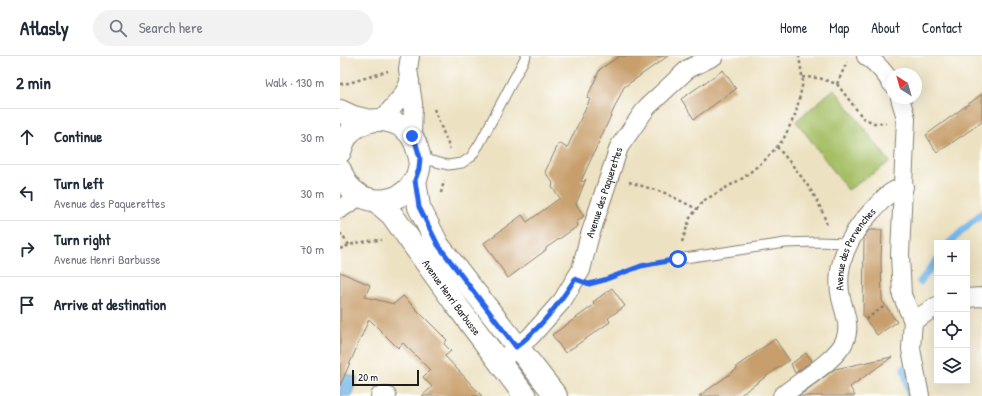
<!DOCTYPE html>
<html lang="en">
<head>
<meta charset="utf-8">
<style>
  :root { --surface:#fff; --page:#f2f2f3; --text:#1f2937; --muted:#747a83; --line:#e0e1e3 }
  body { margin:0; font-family:"Patrick Hand",sans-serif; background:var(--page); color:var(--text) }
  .controls { position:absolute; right:12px; bottom:12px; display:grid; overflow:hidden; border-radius:0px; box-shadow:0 4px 16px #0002 }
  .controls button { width:36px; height:36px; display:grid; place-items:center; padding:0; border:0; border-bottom:1px solid var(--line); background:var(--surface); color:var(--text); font:20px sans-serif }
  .compass { position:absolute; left:546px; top:12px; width:36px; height:36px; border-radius:50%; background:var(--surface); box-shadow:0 4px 16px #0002; rotate:323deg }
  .scale { position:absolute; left:12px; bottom:10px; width:67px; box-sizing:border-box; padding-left:4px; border:2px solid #1c1c1c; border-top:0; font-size:11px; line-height:14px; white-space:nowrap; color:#1c1c1c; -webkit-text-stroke:3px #fff; paint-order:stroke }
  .stop { position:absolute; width:12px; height:12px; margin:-9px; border:3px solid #2563eb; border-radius:50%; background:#fff }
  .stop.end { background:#2563eb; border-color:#fff; box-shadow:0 1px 4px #0008 }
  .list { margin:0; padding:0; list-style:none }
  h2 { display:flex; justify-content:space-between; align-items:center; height:52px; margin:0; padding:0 16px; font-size:17px }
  h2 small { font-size:13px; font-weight:400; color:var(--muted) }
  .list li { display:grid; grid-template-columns:26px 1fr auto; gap:12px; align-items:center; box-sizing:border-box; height:56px; padding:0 16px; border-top:1px solid var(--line) }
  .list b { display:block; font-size:15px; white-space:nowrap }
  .list p { margin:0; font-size:13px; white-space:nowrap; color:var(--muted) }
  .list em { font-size:13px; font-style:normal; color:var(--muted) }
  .icon { flex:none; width:22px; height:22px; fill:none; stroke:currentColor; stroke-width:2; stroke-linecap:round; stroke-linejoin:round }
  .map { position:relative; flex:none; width:642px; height:340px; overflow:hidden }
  header { display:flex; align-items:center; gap:24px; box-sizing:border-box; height:56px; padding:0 20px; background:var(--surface); border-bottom:1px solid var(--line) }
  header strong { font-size:19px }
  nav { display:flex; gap:22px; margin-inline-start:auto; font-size:14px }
  .search { width:280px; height:36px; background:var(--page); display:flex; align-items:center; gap:10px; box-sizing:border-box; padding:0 14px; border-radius:22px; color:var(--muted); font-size:15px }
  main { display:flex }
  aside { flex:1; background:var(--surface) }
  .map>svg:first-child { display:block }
</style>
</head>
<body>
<header>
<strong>Atlasly</strong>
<div class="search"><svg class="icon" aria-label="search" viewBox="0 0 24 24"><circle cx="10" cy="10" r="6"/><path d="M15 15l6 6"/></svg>Search here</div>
<nav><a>Home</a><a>Map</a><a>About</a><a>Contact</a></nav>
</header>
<main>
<aside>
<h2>2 min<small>Walk · 130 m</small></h2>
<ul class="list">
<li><svg class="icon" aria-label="ahead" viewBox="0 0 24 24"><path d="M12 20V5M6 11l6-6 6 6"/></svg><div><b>Continue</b></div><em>30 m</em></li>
<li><svg class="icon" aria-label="left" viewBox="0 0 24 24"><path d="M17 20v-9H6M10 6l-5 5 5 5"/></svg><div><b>Turn left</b><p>Avenue des Paquerettes</p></div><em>30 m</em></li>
<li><svg class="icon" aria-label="right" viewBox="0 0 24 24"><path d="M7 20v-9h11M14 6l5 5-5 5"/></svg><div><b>Turn right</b><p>Avenue Henri Barbusse</p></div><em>70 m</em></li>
<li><svg class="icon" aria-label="arrive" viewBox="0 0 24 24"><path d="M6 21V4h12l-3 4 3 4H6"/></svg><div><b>Arrive at destination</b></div></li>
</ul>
</aside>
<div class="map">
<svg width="642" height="340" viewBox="0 0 642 340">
  <rect width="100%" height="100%" fill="#fff"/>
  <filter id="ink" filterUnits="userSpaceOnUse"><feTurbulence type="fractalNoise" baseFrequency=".025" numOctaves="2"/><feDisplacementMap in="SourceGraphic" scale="8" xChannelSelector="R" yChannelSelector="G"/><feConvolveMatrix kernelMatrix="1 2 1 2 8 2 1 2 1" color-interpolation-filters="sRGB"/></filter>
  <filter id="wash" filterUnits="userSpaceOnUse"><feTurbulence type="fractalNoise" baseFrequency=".012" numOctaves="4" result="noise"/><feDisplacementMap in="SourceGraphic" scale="16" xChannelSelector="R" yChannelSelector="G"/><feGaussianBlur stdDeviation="0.9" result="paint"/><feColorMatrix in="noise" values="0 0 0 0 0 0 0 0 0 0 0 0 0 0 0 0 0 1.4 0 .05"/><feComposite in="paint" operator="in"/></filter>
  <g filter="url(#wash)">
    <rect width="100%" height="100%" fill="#ece1c1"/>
    <path fill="#a5bf65" stroke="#606e40" d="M494 33 550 106 508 134 456 65Z"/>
    <path fill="#74b7e9" stroke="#486a82" d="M5 317 17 322 11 340H0V325Z"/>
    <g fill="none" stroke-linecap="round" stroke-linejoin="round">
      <path stroke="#74b7e9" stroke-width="7" d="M609 187 642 157
        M580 226 597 204
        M564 312 570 340"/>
    </g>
    <g id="blocks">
      <path fill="#c89f6c" d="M280 0H328L284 31 241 125 243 126 246 123 236 148 244 160 236 166 238 170 206 192V194L168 222 144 187 182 159 187 166 220 142 212 131 213 127 205 116 219 87 227 92 250 43 247 42 260 13Z
        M383 14 396 33 354 63 341 43Z
        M642 38V66L597 97 586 79Z
        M529 174H542L541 203 542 245 557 266 537 279 523 260 524 182Z
        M0 216 30 229 25 241 54 248 63 240 107 284 104 288 111 295 105 300 142 340H82L92 331 83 321 90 314 63 287 58 292 29 263 0 330Z
        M272 232 285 250 268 262 270 266 225 297 212 279 254 249 253 246Z
        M435 283 449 304 399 340H359L397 313V310Z
        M466 297 472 305 455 317 451 308Z
        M552 301 510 331 515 340H459L495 313Z"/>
    </g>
  </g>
  <g filter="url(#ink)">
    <use href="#blocks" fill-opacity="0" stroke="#847e6e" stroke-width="1"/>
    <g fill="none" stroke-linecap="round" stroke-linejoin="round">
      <g stroke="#847e6e" stroke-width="11">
        <path id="service" d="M80 102 108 109 122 107 131 101 140 87 186 0
          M338 203 445 187 476 186 508 187"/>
      </g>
      <g stroke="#847e6e" stroke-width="20">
        <g id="minor">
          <path d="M70 0 68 13 73 48 72 80"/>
          <path d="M526 0C537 7 545 17 552 28"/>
          <path d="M560 42 566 62 560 199 562 239 573 265"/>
          <path d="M42 64 63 39 70 25"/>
          <path d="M0 153 20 140"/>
          <path d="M627 242 642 241"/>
          <path id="s1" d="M160 305 190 281 222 245 241 214 249 182 279 91 307 51 348 13 374 0"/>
          <path d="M40 340H47"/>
          <path id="s2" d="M442 340C459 326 498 303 505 284 511 270 504 255 501 242 494 210 509 179 531 156 541 146 549 134 564 131"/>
          <path d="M580 340 571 293 573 265 597 250"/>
        </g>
      </g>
      <g stroke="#847e6e" stroke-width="24">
        <g id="secondary">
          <path d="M0 55 13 61 30 65"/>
          <path d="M0 96C2 89 4 83 9 77 30 55 69 62 77 92 78 96 80 100 80 104 79 152 14 160 0 114"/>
          <path d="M75 124 79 151 98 189 216 340"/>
          <path id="s3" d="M36 145 52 159 118 251 185 340"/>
        </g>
      </g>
      <path stroke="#847e6e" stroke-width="2.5" stroke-dasharray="3 3" stroke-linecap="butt" d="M462 21 479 22 497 28 523 62 534 67H546
        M0 28 9 27 48 15
        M497 28 507 6
        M94 53 110 93
        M437 91C456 113 480 141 487 170
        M289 126 325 137 357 153
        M101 137 104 125
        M0 177 9 189
        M342 186 350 162 363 145 403 122 425 104 443 84 456 57 463 26 459 0
        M0 193C14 186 27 185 42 184
        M258 226 301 210 323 206
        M526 263 545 250"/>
      <use href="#service" stroke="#fff" stroke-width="9"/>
      <use href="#minor" stroke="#fff" stroke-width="18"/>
      <use href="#secondary" stroke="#fff" stroke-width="22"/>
    </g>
  </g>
  <g fill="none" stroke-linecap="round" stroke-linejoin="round" filter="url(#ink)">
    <path stroke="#2563eb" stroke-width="5" d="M72 80 76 88 80 102 79 113 75 124 79 151 98 189 176 291C201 272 219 248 235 223L249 228 264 224 301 210 338 203"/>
  </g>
  <g text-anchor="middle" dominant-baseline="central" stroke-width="3" stroke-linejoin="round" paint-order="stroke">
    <g font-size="11" fill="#1c1c1c" stroke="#fff">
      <text stroke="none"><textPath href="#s1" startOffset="204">Avenue des Paquerettes</textPath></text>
      <text stroke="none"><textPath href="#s2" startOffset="181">Avenue des Pervenches</textPath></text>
      <text stroke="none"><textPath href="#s3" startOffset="123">Avenue Henri Barbusse</textPath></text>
    </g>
  </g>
</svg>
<div class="controls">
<button>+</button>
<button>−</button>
<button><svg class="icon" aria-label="locate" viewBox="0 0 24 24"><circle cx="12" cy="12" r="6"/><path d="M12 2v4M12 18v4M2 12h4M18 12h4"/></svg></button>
<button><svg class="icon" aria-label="layers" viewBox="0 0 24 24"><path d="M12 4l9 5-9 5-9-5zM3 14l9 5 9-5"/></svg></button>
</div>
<svg class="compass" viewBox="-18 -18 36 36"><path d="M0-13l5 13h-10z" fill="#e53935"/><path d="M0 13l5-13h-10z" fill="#747a83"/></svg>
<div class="scale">20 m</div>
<div class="stop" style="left:338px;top:203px"></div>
<div class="stop end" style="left:72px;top:80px"></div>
</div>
</main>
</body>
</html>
